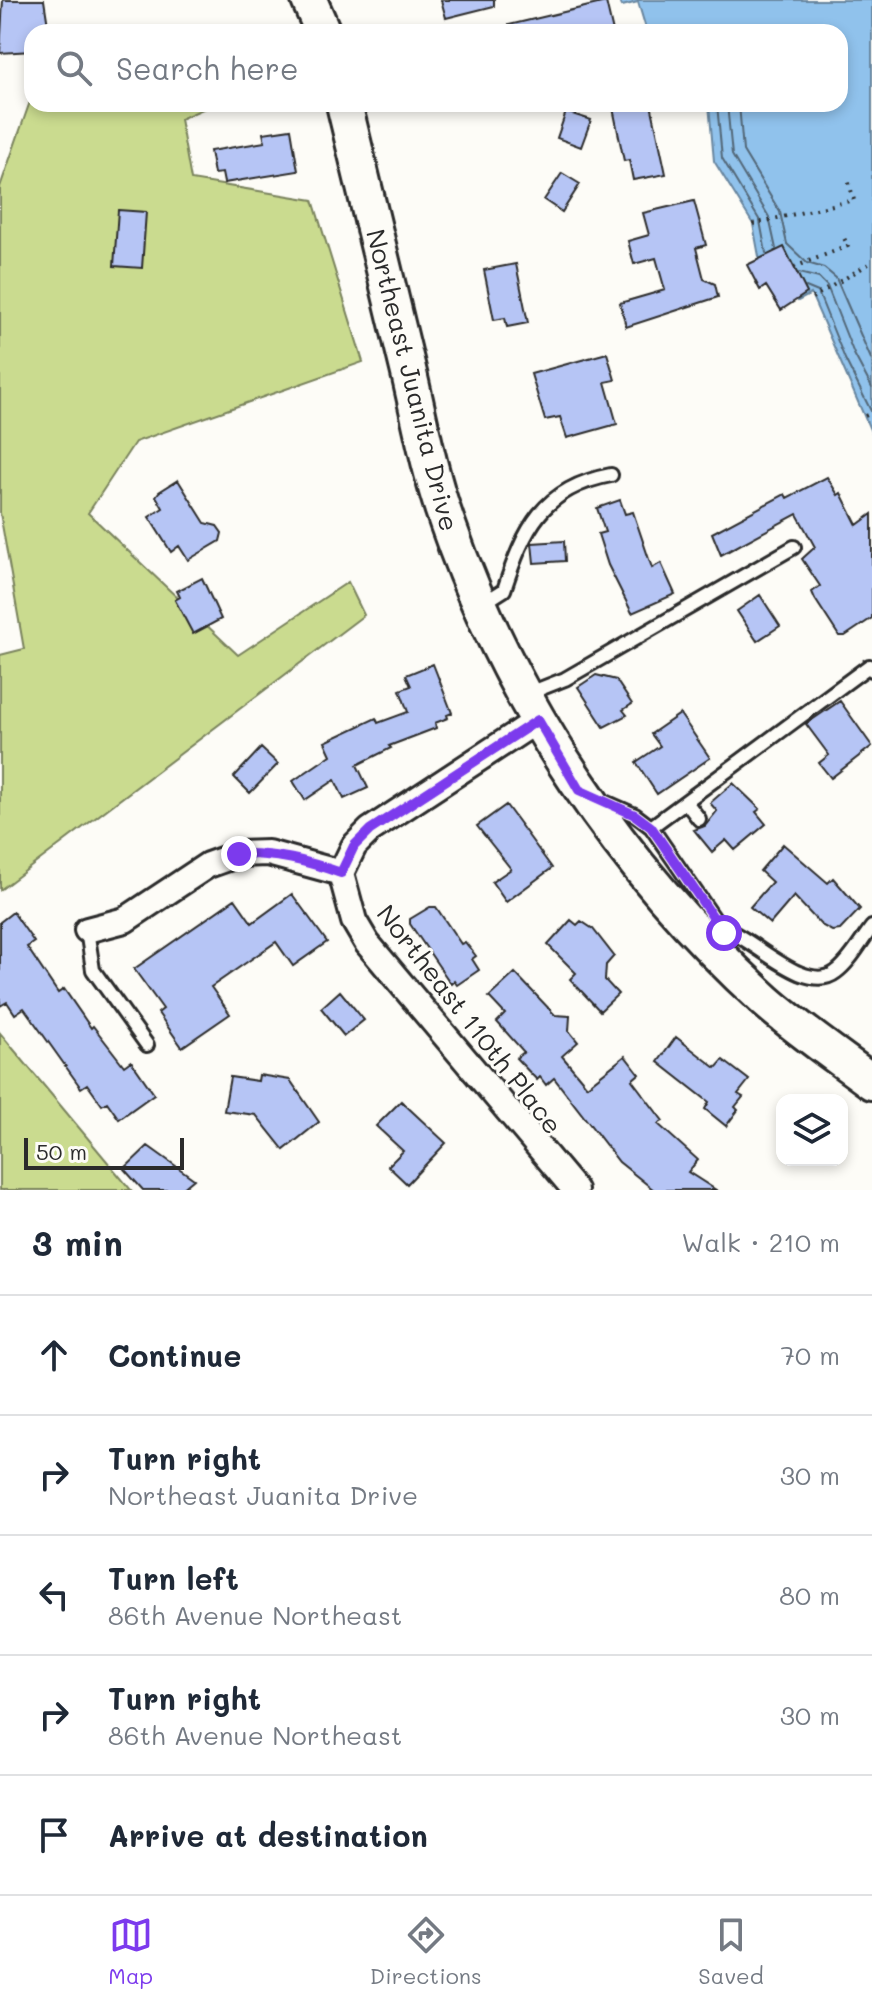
<!DOCTYPE html>
<html lang="en">
<head>
<meta charset="utf-8">
<style>
  :root { --surface:#fff; --page:#f2f2f3; --text:#1f2937; --muted:#747a83; --line:#e0e1e3; --accent:#7c3aed }
  body { margin:0; font-family:Mali,sans-serif; background:var(--page); color:var(--text) }
  .controls { position:absolute; right:24px; bottom:24px; display:grid; overflow:hidden; border-radius:16px; box-shadow:0 4px 12px #0003 }
  .controls button { width:72px; height:72px; display:grid; place-items:center; padding:0; border:0; border-bottom:2px solid var(--line); background:var(--surface); color:var(--text); font:40px sans-serif }
  .scale { position:absolute; left:24px; bottom:20px; width:160px; box-sizing:border-box; padding-left:8px; border:4px solid #2b2b2b; border-top:0; font-size:22px; line-height:28px; white-space:nowrap; color:#2b2b2b; -webkit-text-stroke:6px #fdfcf7; paint-order:stroke }
  .stop { position:absolute; width:24px; height:24px; margin:-18px; border:6px solid #7c3aed; border-radius:50%; background:#fff }
  .stop.end { background:#7c3aed; border-color:#fff; box-shadow:0 2px 8px #0008 }
  .list { margin:0; padding:0; list-style:none }
  h2 { display:flex; justify-content:space-between; align-items:center; height:104px; margin:0; padding:0 32px; font-size:34px }
  h2 small { font-size:26px; font-weight:400; color:var(--muted) }
  .list li { display:grid; grid-template-columns:52px 1fr auto; gap:24px; align-items:center; box-sizing:border-box; height:120px; padding:0 32px; border-top:2px solid var(--line) }
  .list b { display:block; font-size:30px; white-space:nowrap }
  .list p { margin:0; font-size:26px; white-space:nowrap; color:var(--muted) }
  .list em { font-size:26px; font-style:normal; color:var(--muted) }
  .icon { flex:none; width:44px; height:44px; fill:none; stroke:currentColor; stroke-width:2; stroke-linecap:round; stroke-linejoin:round }
  .map { position:relative; flex:none; width:872px; height:1190px; overflow:hidden }
  .search { position:absolute; background:var(--surface); box-shadow:0 4px 12px #0003; left:24px; right:24px; top:24px; height:88px; display:flex; align-items:center; gap:20px; box-sizing:border-box; padding:0 28px; border-radius:24px; color:var(--muted); font-size:30px }
  .sheet { height:704px; background:var(--surface) }
  nav { display:flex; justify-content:space-around; align-items:center; box-sizing:border-box; height:112px; border-top:2px solid var(--line); background:var(--surface); font-size:22px; color:var(--muted) }
  nav a { display:grid; justify-items:center; gap:4px }
  nav .on { color:var(--accent) }
  .map>svg:first-child { display:block }
</style>
</head>
<body>
<div class="map">
<svg width="872" height="1190" viewBox="0 0 872 1190">
  <rect width="100%" height="100%" fill="#fdfcf7"/>
  <filter id="ink" filterUnits="userSpaceOnUse"><feTurbulence type="fractalNoise" baseFrequency=".0125" numOctaves="2"/><feDisplacementMap in="SourceGraphic" scale="16" xChannelSelector="R" yChannelSelector="G"/><feConvolveMatrix kernelMatrix="1 2 1 2 8 2 1 2 1" color-interpolation-filters="sRGB"/></filter>
  <g filter="url(#ink)">
    <path fill="#cadb8f" stroke="#7a835d" stroke-width="2" d="M32 96V104H214L180 119 191 180 313 200 363 362 135 442 88 513 238 655 348 582 364 615 0 890V655L24 649 0 513V187Z
      M0 1033 131 1190H0Z"/>
    <path fill="#90c2ec" stroke="#68869f" stroke-width="2" d="M619 0H872V434L811 294 798 301 777 274 760 262 753 224 714 161 709 104H840V32H647L638 2 622 6Z"/>
    <g fill="none" stroke-linecap="round" stroke-linejoin="round">
      <path stroke="#536778" stroke-width="2" d="M717 104 722 158 760 221 766 253
        M727 104 732 155 769 217 776 249
        M739 104 743 151 780 212 787 244 807 263 824 268 836 278 872 361
        M799 273 819 278 827 286 854 354 872 388
        M806 287 818 292 845 359 872 413"/>
    </g>
    <path fill="#b6c5f5" stroke="#2b2b2b" stroke-width="2" d="M3 0H44L49 32H32V51L0 53Z
      M441 0H494V6L446 18Z
      M606 2 613 32H510L509 25Z
      M633 104H651L666 174 633 180 629 160 624 161 613 108Z
      M566 112 591 120 581 147 557 138Z
      M291 129 298 171 224 183 222 173 214 174 210 151 265 142 263 133Z
      M562 173 580 184 562 212 544 200Z
      M694 201 706 245 696 248 704 279 715 284 718 297 626 327 620 303 665 290 656 258 634 264 628 241 649 235 643 213Z
      M118 210 146 212 142 268 114 266Z
      M784 247 807 293 781 310 766 286 760 290 747 265Z
      M516 264 528 323 507 327 505 318 494 320 484 270Z
      M607 353 615 380 605 382 617 424 567 438 560 417 545 420 531 374Z
      M827 477 838 495 841 493 857 525 872 514V618L845 636H839L815 599 812 592 820 586 802 559 815 547 797 514 721 555 712 533 785 494 787 498Z
      M178 480 205 523 217 526 222 533 220 541 188 560 179 546 171 552 149 517 163 508 156 496 159 492Z
      M620 500 625 514 633 512 652 568 661 563 675 594 632 613 608 565 598 534 605 532 597 508Z
      M564 541 565 561 534 563 532 543Z
      M202 578 221 619 193 634 175 600 180 597 177 591Z
      M760 595 780 626 757 641 737 611Z
      M433 664 452 713 447 715 448 718 435 723 436 728 389 746 391 748 357 765 368 788 344 799 335 780 305 800 293 781 331 755 325 742 376 718 378 723 408 712 400 690 411 686 406 675Z
      M596 675 616 680 632 704 623 710 627 715 604 727 578 687Z
      M840 701 872 746 831 778 819 763 829 755 806 724Z
      M680 714 710 758 657 794 636 762 660 746 651 734Z
      M261 748 278 764 250 793 234 777Z
      M733 783 760 809 756 812 766 824 735 850 726 840 712 852 694 830 705 826 717 811 710 803Z
      M506 805 552 868 506 902 492 882 511 869 477 826Z
      M783 844 828 883 833 878 860 909 840 930 832 931 821 925 794 896 770 924 750 907 772 882 760 871Z
      M292 894 327 942 293 966 276 942 211 987 230 1014 182 1047 158 1013 163 1009 134 969 235 899 252 923Z
      M430 907H436L461 944 465 942 476 956 472 959 479 970 457 985 454 981 451 984 410 924V919Z
      M13 912 34 942 27 947 58 993 64 989 91 1028 93 1026 124 1066 131 1061 154 1094 119 1119 107 1102 102 1105 87 1084 81 1088 24 1008 15 1014 7 1002 0 1006V922Z
      M571 920 577 925 581 921 593 929 614 956 606 965 605 980 618 994 600 1011 570 979 576 973 548 945Z
      M515 973 555 1015 570 1016 569 1031 578 1042 562 1056 587 1086 625 1056 639 1074 632 1080 663 1121 658 1124 698 1160 688 1172 716 1190H654L619 1162 554 1078 546 1085 540 1077 537 1080 516 1058 524 1052 497 1022 505 1014 489 997Z
      M340 991 364 1020 344 1036 321 1008Z
      M676 1037 716 1068 723 1060 749 1080 738 1094 743 1097 735 1107 738 1110 726 1126 705 1109 709 1102 658 1062Z
      M259 1075 290 1080 319 1122 284 1150 256 1115 224 1111 230 1077 258 1081Z
      M401 1101 446 1143 407 1184 388 1166 403 1151 376 1126Z
      M148 1146 194 1179 181 1190H143L124 1169Z"/>
    <g fill="none" stroke-linecap="round" stroke-linejoin="round">
      <g stroke="#2b2b2b" stroke-width="18">
        <path id="lane" d="M482 604 504 590C524 529 542 488 611 475
          M527 694 565 679 794 547
          M601 800 635 815 651 827 869 666 872 670
          M686 802 699 819
          M651 827 724 933
          M87 930 93 970 147 1045
          M707 939 729 931C757 942 807 995 836 972 850 962 861 941 872 927"/>
      </g>
      <g stroke="#2b2b2b" stroke-width="30">
        <path id="street" d="M341 873 354 921 367 943 575 1190
          M341 873 354 846 370 830 538 720
          M87 930 125 920 208 865 239 854 268 853 341 873"/>
      </g>
      <g stroke="#2b2b2b" stroke-width="40">
        <path id="secondary" d="M309 0 323 32
          M344 104C365 192 387 281 408 369 420 420 429 472 447 522 511 706 622 870 766 1001 799 1030 837 1056 872 1082"/>
      </g>
      <path stroke="#2b2b2b" stroke-width="4" stroke-dasharray="2 6" stroke-linecap="butt" d="M753 224 854 200 848 180
        M794 267 848 246 842 234
        M812 298 872 262
        M865 416 872 413"/>
      <use href="#lane" stroke="#fdfcf7" stroke-width="12"/>
      <use href="#street" stroke="#fdfcf7" stroke-width="24"/>
      <use href="#secondary" stroke="#fdfcf7" stroke-width="34"/>
    </g>
  </g>
  <g fill="none" stroke-linecap="round" stroke-linejoin="round" filter="url(#ink)">
    <path stroke="#7c3aed" stroke-width="10" d="M239 854C276 853 307 861 341 873L354 846 370 830 538 720 579 790 635 815 651 827 724 933"/>
  </g>
  <g text-anchor="middle" dominant-baseline="central" stroke-width="6" stroke-linejoin="round" paint-order="stroke">
    <g font-size="26" fill="#2b2b2b" stroke="#fdfcf7">
      <text transform="translate(413 380) rotate(76)">Northeast Juanita Drive</text>
      <text transform="translate(470 1019) rotate(52)">Northeast 110th Place</text>
    </g>
  </g>
</svg>
<div class="controls">
<button><svg class="icon" aria-label="layers" viewBox="0 0 24 24"><path d="M12 4l9 5-9 5-9-5zM3 14l9 5 9-5"/></svg></button>
</div>
<div class="scale">50 m</div>
<div class="stop" style="left:724px;top:933px"></div>
<div class="stop end" style="left:239px;top:854px"></div>
<div class="search"><svg class="icon" aria-label="search" viewBox="0 0 24 24"><circle cx="10" cy="10" r="6"/><path d="M15 15l6 6"/></svg>Search here</div>
</div>
<section class="sheet">
<h2>3 min<small>Walk · 210 m</small></h2>
<ul class="list">
<li><svg class="icon" aria-label="ahead" viewBox="0 0 24 24"><path d="M12 20V5M6 11l6-6 6 6"/></svg><div><b>Continue</b></div><em>70 m</em></li>
<li><svg class="icon" aria-label="right" viewBox="0 0 24 24"><path d="M7 20v-9h11M14 6l5 5-5 5"/></svg><div><b>Turn right</b><p>Northeast Juanita Drive</p></div><em>30 m</em></li>
<li><svg class="icon" aria-label="left" viewBox="0 0 24 24"><path d="M17 20v-9H6M10 6l-5 5 5 5"/></svg><div><b>Turn left</b><p>86th Avenue Northeast</p></div><em>80 m</em></li>
<li><svg class="icon" aria-label="right" viewBox="0 0 24 24"><path d="M7 20v-9h11M14 6l5 5-5 5"/></svg><div><b>Turn right</b><p>86th Avenue Northeast</p></div><em>30 m</em></li>
<li><svg class="icon" aria-label="arrive" viewBox="0 0 24 24"><path d="M6 21V4h12l-3 4 3 4H6"/></svg><div><b>Arrive at destination</b></div></li>
</ul>
</section>
<nav>
<a class="on"><svg class="icon" aria-label="map" viewBox="0 0 24 24"><path d="M3 6l6-2 6 2 6-2v14l-6 2-6-2-6 2zM9 4v14M15 6v14"/></svg>Map</a>
<a><svg class="icon" aria-label="directions" viewBox="0 0 24 24"><path d="M12 3l9 9-9 9-9-9zM9 14v-3h6M13 9l2 2-2 2"/></svg>Directions</a>
<a><svg class="icon" aria-label="saved" viewBox="0 0 24 24"><path d="M7 4h10v16l-5-4-5 4z"/></svg>Saved</a>
</nav>
</body>
</html>
